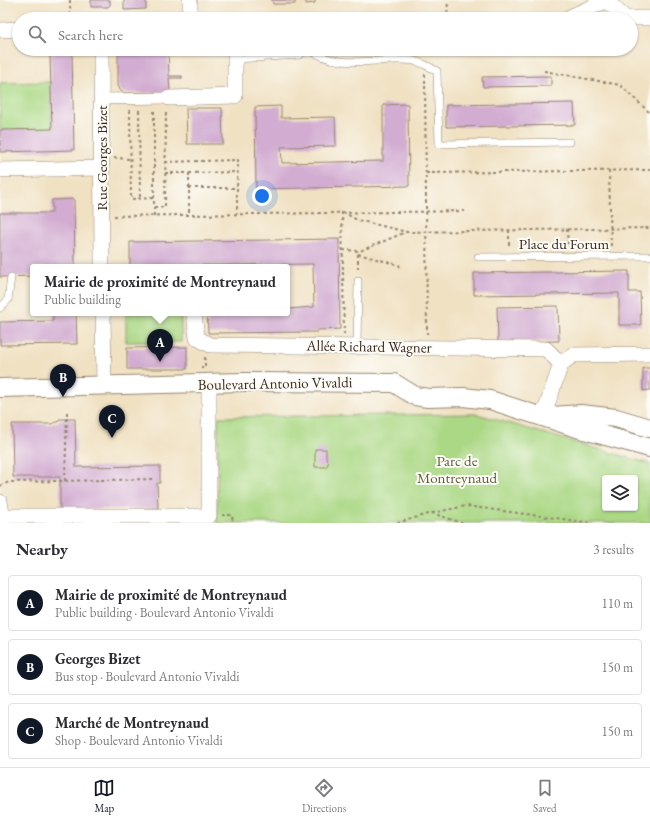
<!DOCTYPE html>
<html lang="en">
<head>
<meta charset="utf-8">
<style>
  :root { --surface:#fff; --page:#f2f2f3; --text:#2b2b33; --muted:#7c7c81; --line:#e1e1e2; --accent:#111827 }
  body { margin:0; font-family:"EB Garamond",serif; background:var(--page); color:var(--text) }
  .controls { position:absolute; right:12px; bottom:12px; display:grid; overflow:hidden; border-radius:4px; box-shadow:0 1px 3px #0004 }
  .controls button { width:36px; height:36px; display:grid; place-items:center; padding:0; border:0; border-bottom:1px solid var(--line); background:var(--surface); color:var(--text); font:20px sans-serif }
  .you { position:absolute; left:262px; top:196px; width:14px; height:14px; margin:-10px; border:3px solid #fff; border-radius:50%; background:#1a73e8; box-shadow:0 0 0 6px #1a73e833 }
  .badge { display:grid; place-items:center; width:26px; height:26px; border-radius:50%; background:var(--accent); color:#fff; font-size:13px; font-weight:700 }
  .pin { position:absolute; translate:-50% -33px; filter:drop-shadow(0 1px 2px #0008) }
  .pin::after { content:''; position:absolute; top:21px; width:14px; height:12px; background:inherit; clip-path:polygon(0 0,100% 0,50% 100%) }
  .popup { position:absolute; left:30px; top:264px; width:260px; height:52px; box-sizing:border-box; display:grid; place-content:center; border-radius:4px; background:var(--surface); filter:drop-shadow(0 1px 3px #0005); font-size:13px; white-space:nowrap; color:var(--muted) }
  .popup b { font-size:15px; color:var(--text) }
  .popup::after { content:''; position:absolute; left:50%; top:100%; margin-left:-8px; border:8px solid transparent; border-top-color:var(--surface) }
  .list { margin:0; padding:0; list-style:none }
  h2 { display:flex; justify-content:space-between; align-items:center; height:52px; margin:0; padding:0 16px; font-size:17px }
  h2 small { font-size:13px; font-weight:400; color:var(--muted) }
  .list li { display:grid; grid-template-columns:26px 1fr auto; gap:12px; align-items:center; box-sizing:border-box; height:56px; margin:0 8px 8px; padding:0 8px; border:1px solid var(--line); border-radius:4px }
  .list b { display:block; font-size:15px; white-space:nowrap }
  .list p { margin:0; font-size:13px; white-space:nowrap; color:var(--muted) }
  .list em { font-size:13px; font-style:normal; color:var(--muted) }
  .icon { flex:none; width:22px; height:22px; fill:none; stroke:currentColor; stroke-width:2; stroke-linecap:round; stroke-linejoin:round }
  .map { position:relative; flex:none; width:650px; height:523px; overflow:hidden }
  .search { position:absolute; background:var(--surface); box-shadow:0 1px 3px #0004; left:12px; right:12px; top:12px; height:44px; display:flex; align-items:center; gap:10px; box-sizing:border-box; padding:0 14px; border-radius:22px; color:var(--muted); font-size:15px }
  .sheet { height:244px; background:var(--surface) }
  nav { display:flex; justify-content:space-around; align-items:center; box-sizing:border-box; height:56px; border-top:1px solid var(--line); background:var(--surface); font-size:11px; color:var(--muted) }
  nav a { display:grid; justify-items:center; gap:2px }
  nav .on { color:var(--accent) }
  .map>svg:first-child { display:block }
</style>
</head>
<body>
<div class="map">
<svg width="650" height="523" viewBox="0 0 650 523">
  <rect width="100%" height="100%" fill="#fdfcf7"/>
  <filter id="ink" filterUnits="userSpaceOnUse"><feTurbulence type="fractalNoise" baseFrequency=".025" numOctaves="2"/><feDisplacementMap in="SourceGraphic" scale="8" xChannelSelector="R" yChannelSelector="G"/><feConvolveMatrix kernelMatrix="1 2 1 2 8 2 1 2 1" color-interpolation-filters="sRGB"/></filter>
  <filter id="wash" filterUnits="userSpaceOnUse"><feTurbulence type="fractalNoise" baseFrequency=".012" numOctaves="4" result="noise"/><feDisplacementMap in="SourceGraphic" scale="16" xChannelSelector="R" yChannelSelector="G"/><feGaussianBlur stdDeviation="0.9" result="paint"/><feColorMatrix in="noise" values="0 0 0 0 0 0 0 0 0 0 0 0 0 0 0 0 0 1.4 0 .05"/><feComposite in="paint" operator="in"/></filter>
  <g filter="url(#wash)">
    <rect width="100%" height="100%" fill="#f0e1c3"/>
    <path fill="#abd885" stroke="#738152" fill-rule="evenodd" d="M51 82 52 129 0 130V83Z
      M126 313H181V342H126Z
      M477 414 650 464V523H217L218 417ZM605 478H635V508H605Z"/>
    <g id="blocks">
      <path fill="#d2acd1" d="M91 0H110V5L108 7H91Z
        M124 0H146V9L124 10Z
        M272 0H295V4H273Z
        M306 0H315V3L306 4Z
        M121 49H168L169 76H182V78H169L170 93H124L120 90 118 85V56Z
        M72 53 74 150 0 152V130L52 129 50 54Z
        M551 76V86L483 87 482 77Z
        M574 103 575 125 446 127V105Z
        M408 104 409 186 256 189 255 107 281 106V118L335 117 336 146 281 147 282 163 383 161V105Z
        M186 108H222L223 144H187Z
        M74 199 75 267H33V276L0 277V213H52V200Z
        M339 239 340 329 317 330V332L208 333 207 313H287V309L314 307 313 264 130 266V242Z
        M629 271V292H640L641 325H619V293L474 295V273Z
        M558 306 559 341 498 342 497 307Z
        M53 313H76L77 344 0 345V322L53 321Z
        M187 347V369H127V348Z
        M643 368H650V390L643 391Z
        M59 419H75L76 467 160 466V483H157L158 508 60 510V477H13L12 424H51L59 421Z
        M315 449H326V459L329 462 326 467H315Z"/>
    </g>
  </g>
  <g filter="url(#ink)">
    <use href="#blocks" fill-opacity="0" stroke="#968670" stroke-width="1"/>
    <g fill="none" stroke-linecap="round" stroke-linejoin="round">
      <g stroke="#968670" stroke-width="8">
        <path id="service" d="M309 49C340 72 380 56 414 61 423 63 430 67 437 71L439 144 570 142
          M235 59 300 55 305 49
          M478 257 650 256
          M0 308 8 300 11 277
          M357 346 358 281"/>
      </g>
      <g stroke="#968670" stroke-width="12">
        <path id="pedestrian" d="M101 99 169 98"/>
      </g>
      <g stroke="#968670" stroke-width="16">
        <path id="minor" d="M190 0V19
          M607 1 625 18H650
          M565 19 608 0
          M0 30 19 29
          M101 49 102 267
          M169 98 235 96V49
          M0 170 102 168
          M103 313 104 386
          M194 313 197 338 210 345 546 349 561 364
          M543 417 561 364 573 355 650 354
          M0 502 4 523
          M4 516H209V384"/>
      </g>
      <g stroke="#968670" stroke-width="20">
        <path id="tertiary" d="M0 388 244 382 394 383 415 396 428 398 463 397 490 400 577 428 650 448
          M552 416 581 414 616 418 650 428"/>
      </g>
      <path stroke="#968670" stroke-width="2" stroke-dasharray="3 3" stroke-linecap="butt" d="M70 0V19
        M447 19 448 0
        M544 71 620 85 650 113
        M425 74 427 334
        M130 110 131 199 154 198
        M139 110 140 199
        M114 158 131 159
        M165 162 238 160 237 188
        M609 171 611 248
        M165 173H189V215
        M189 173 238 172
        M426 173 650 170
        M189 188H237V214
        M154 207H165L166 111
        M342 212 344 334
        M343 212 357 220 407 232 650 228
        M114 216 468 211
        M154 216V109
        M567 229 568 247
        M509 230V248
        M343 250 360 251 406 232
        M358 254 399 265 400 267
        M358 254V272
        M202 369V365H205V357
        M65 481 67 412
        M0 486 9 482 154 479
        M432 513 466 506 592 523
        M222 515H232L233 523
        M397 523 432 513 462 523"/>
      <use href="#service" stroke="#fff" stroke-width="7"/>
      <use href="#pedestrian" stroke="#fff" stroke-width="11"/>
      <use href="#minor" stroke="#fff" stroke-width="15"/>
      <use href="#tertiary" stroke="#fff" stroke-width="18"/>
    </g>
  </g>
  <g text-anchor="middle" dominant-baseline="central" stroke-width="4" stroke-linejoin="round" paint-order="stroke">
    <g font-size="15" fill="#3b2a1e" stroke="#fdfcf7">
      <text transform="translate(101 158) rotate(-90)">Rue Georges Bizet</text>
      <text x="564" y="243">Place du Forum</text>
      <text transform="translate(369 346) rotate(1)">Allée Richard Wagner</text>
      <text transform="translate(275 383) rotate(-1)">Boulevard Antonio Vivaldi</text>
    </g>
    <g font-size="15" fill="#5d5e3d" stroke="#fdfcf7">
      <text x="457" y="460">Parc de<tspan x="457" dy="17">Montreynaud</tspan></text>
    </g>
  </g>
</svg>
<div class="controls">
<button><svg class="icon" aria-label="layers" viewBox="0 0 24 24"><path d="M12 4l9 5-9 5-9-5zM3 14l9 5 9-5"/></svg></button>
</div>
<div class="you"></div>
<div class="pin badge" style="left:160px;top:362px">A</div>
<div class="popup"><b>Mairie de proximité de Montreynaud</b>Public building</div>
<div class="pin badge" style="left:63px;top:397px">B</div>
<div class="pin badge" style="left:112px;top:438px">C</div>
<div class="search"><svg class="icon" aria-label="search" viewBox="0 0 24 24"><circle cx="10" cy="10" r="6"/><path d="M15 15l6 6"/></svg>Search here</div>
</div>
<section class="sheet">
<h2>Nearby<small>3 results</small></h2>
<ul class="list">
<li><span class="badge">A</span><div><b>Mairie de proximité de Montreynaud</b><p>Public building · Boulevard Antonio Vivaldi</p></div><em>110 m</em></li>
<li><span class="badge">B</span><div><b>Georges Bizet</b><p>Bus stop · Boulevard Antonio Vivaldi</p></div><em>150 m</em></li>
<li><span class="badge">C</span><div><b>Marché de Montreynaud</b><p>Shop · Boulevard Antonio Vivaldi</p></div><em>150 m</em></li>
</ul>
</section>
<nav>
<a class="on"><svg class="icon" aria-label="map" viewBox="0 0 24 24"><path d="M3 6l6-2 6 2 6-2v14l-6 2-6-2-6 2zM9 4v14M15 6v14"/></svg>Map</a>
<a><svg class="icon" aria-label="directions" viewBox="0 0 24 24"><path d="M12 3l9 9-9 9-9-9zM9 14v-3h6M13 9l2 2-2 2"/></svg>Directions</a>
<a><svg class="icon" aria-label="saved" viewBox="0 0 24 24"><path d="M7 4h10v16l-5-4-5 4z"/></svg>Saved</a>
</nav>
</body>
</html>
